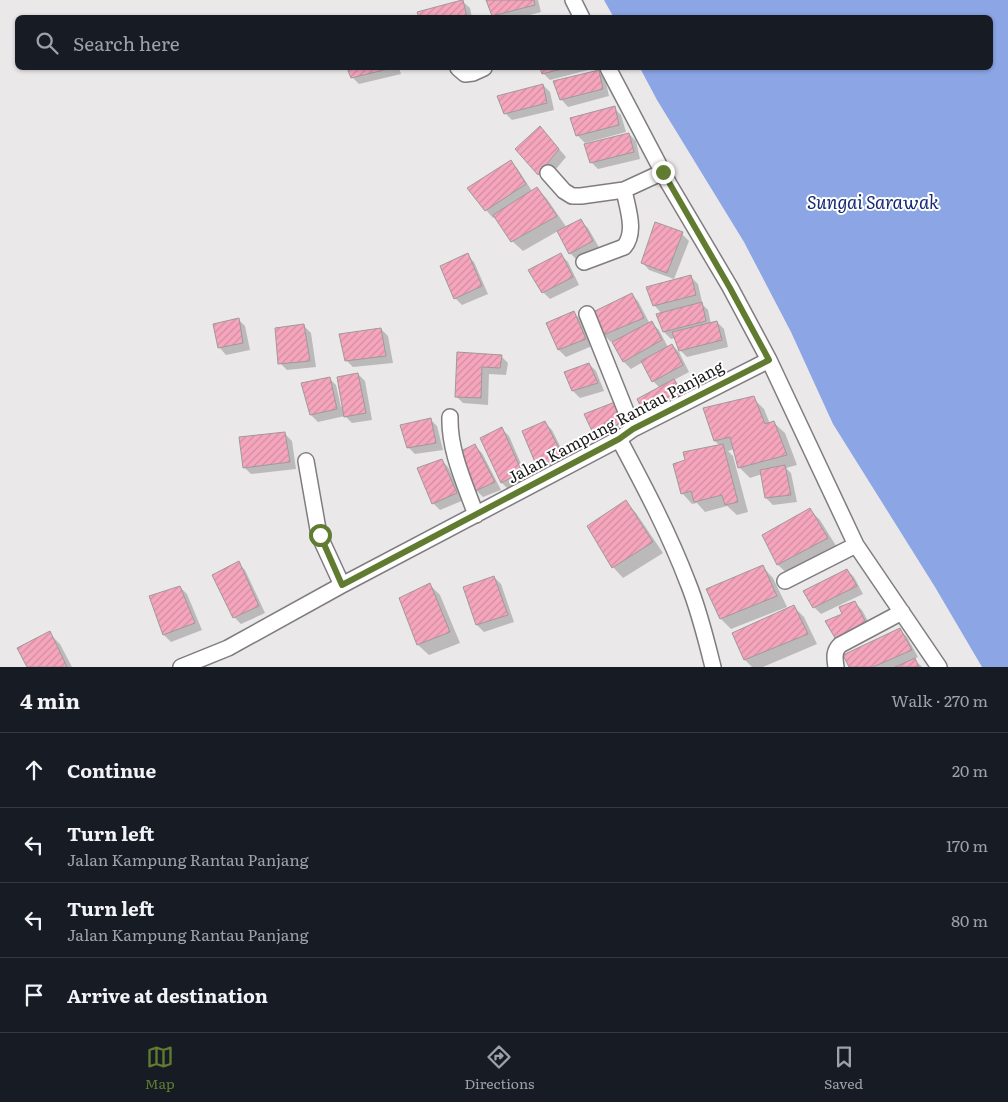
<!DOCTYPE html>
<html lang="en">
<head>
<meta charset="utf-8">
<style>
  :root { --surface:#171b24; --page:#242831; --text:#f1f3f6; --muted:#9ea1a6; --line:#363941; --accent:#617c30 }
  body { margin:0; font-family:Literata,serif; background:var(--page); color:var(--text) }
  .stop { position:absolute; width:15px; height:15px; margin:-11px; border:4px solid #617c30; border-radius:50%; background:#fff }
  .stop.end { background:#617c30; border-color:#fff; box-shadow:0 1px 5px #0008 }
  .list { margin:0; padding:0; list-style:none }
  h2 { display:flex; justify-content:space-between; align-items:center; height:65px; margin:0; padding:0 20px; font-size:21px }
  h2 small { font-size:16px; font-weight:400; color:var(--muted) }
  .list li { display:grid; grid-template-columns:32px 1fr auto; gap:15px; align-items:center; box-sizing:border-box; height:75px; padding:0 20px; border-top:1px solid var(--line) }
  .list b { display:block; font-size:19px; white-space:nowrap }
  .list p { margin:0; font-size:16px; white-space:nowrap; color:var(--muted) }
  .list em { font-size:16px; font-style:normal; color:var(--muted) }
  .icon { flex:none; width:28px; height:28px; fill:none; stroke:currentColor; stroke-width:2; stroke-linecap:round; stroke-linejoin:round }
  .map { position:relative; flex:none; width:1008px; height:667px; overflow:hidden }
  .search { position:absolute; background:var(--surface); box-shadow:0 1px 4px #0004; left:15px; right:15px; top:15px; height:55px; display:flex; align-items:center; gap:12px; box-sizing:border-box; padding:0 18px; border-radius:8px; color:var(--muted); font-size:19px }
  .sheet { height:365px; background:var(--surface) }
  nav { display:flex; justify-content:space-around; align-items:center; box-sizing:border-box; height:70px; border-top:1px solid var(--line); background:var(--surface); font-size:14px; color:var(--muted) }
  nav a { display:grid; justify-items:center; gap:2px }
  nav .on { color:var(--accent) }
  .map>svg:first-child { display:block }
</style>
</head>
<body>
<div class="map">
<svg width="1008" height="667" viewBox="0 0 1008 667">
  <defs>
    <pattern id="building-hatch" width="6" height="6" patternUnits="userSpaceOnUse" patternTransform="scale(1.25)"><rect width="6" height="6" fill="#f5a5bc"/><path d="M-1 1l2-2M0 6l6-6M5 7l2-2" fill="none" stroke="#d18da1"/></pattern>
  </defs>
  <rect width="100%" height="100%" fill="#ebe8ea"/>
  <path fill="#8ba5e5" d="M604 0H1008V667H982L935 587 833 424 791 332 744 242 657 100 640 68H990V18H614Z"/>
  <path fill="#0003" d="M487 0H538L541 12 519 18H495Z
    M462 1 470 8 472 18H421Z
    M349 68H399L401 74 359 84 352 77Z
    M541 68H591L592 69 550 80 543 73Z
    M598 71 605 78 609 96 568 107 561 99Z
    M543 85 550 92 554 110 512 120 505 113Z
    M614 108 621 115 626 132 585 143 577 135Z
    M629 134 636 141 640 159 598 169 591 162Z
    M547 135 566 157 546 181 517 149Z
    M510 161 517 168 532 191 537 188 547 199 567 228 581 221 588 228 600 249 577 260 570 253 558 231 523 251 512 241 495 217 493 218 486 210 469 188Z
    M682 234 689 241 674 279 649 270 642 262Z
    M467 255 474 262 488 294 462 305 455 298Z
    M561 255 568 262 579 285 550 299 543 292Z
    M691 277 698 284 702 302H700L708 310 711 324 717 322 724 329 728 347 687 357 680 350 675 338 671 339 664 332 662 314 654 305Z
    M631 294 638 301 650 324 652 323 659 330 668 347 672 345 679 352 689 372 674 380 681 388 692 407 660 388 653 381 643 362 631 369 624 362 613 341 611 342 604 335 594 313Z
    M574 313 581 320 592 346 566 357 559 350 547 324Z
    M238 319 245 326 250 350 226 355 219 347Z
    M304 326 311 333 316 367 287 370 280 363Z
    M381 329 388 336 393 363 353 367 346 360Z
    M458 353 501 356 508 363 506 375 489 374 488 405 463 403 456 396Z
    M589 364 596 371 604 391 580 398 573 391 566 373Z
    M358 374 365 381 372 420 352 423 345 416 318 422 311 415 329 378 336 385 341 407H343Z
    M753 398 764 409 770 424 774 423 785 433 797 465 786 468 791 473 797 502 773 505 766 498 762 474 750 478 739 467 734 449 728 451 733 456 748 512 737 515 727 506 705 512 697 503 692 504 682 493 720 446 715 441Z
    M615 404 631 429 601 440 594 433Z
    M430 419 437 426 443 450 415 454 408 447Z
    M545 423 552 430 569 464 545 474 538 466 523 432Z
    M502 429 509 436 528 480 509 490 502 483 482 438Z
    M285 434 292 441 296 469 251 474 244 467Z
    M475 446 482 453 501 490 483 497 476 490Z
    M441 460 448 467 464 500 440 510 433 503Z
    M626 502 636 513 663 553 623 578 613 567Z
    M810 510 820 520 838 549 789 575 778 565 763 536Z
    M238 563 245 570 265 613 241 624 234 617Z
    M763 567 773 578 787 607 731 629 721 619 708 590Z
    M847 570 854 577 863 594 821 614 814 607Z
    M494 577 501 584 514 622 484 632 477 625 465 587Z
    M430 585 440 595 460 643 429 655 418 645 401 598Z
    M180 587 187 594 202 630 171 642 164 635Z
    M855 603 862 610 876 636 846 650 843 615Z
    M794 607 804 617 817 644 763 667H752L745 660Z
    M900 630 907 637 918 657 914 659 922 667H851Z
    M49 633 60 644 72 667H28Z"/>
  <path fill="url(#building-hatch)" stroke="#9e9a9b" d="M462 0H463L467 18H419L417 12Z
    M486 0H534L535 5 492 16Z
    M347 68H392L351 78Z
    M540 68H566L542 74Z
    M599 70 603 89 560 100 553 81Z
    M543 84 547 103 504 114 497 96Z
    M615 106 619 125 576 136 570 118Z
    M540 126 559 149 538 175 515 149Z
    M629 133 634 152 590 163 584 144Z
    M511 160 526 184 485 211 467 188Z
    M537 187 557 216 511 242 493 215Z
    M581 219 593 241 569 254 557 231Z
    M655 222 683 232 667 273 641 263Z
    M468 253 482 286 454 299 440 266Z
    M561 253 573 277 542 293 528 270Z
    M691 275 696 295 653 306 646 287Z
    M632 293 644 318 603 335 593 312Z
    M702 302 706 321 663 332 656 314Z
    M574 311 586 339 558 350 546 323Z
    M239 318 243 343 218 348 213 324Z
    M652 321 662 340 623 362 612 342Z
    M717 321 722 340 679 351 672 332Z
    M304 324 310 361 278 364 275 328Z
    M381 328 386 356 345 361 339 334Z
    M672 344 683 365 652 382 641 361Z
    M457 352 502 355 500 368 482 367 481 398 455 397Z
    M589 363 598 383 572 391 564 372Z
    M358 373 366 413 344 417 337 377Z
    M330 377 337 409 310 415 301 383Z
    M674 379 686 400 647 419 637 399Z
    M754 396 765 424 774 421 787 455 738 468 730 437 714 441 703 408Z
    M615 402 625 422 593 433 584 414Z
    M431 418 436 443 407 448 400 425Z
    M545 421 563 456 537 467 522 431Z
    M502 427 522 472 501 483 480 438Z
    M285 432 290 462 243 468 239 437Z
    M475 444 495 482 475 491 457 453Z
    M723 444 738 502 725 505 722 495 694 502 691 491 681 494 673 464 685 460 683 452Z
    M442 459 457 493 432 504 417 468Z
    M785 465 791 495 765 498 760 470Z
    M626 500 653 542 612 568 587 526Z
    M810 508 828 538 777 565 762 535Z
    M239 561 259 606 233 618 212 575Z
    M763 565 777 596 720 619 706 589Z
    M847 569 857 586 813 608 803 591Z
    M494 576 508 615 476 625 463 587Z
    M430 583 450 632 417 645 399 598Z
    M180 586 195 623 163 635 149 596Z
    M855 601 869 629 838 643 825 621 842 614 839 607Z
    M794 605 808 634 744 660 732 633Z
    M900 628 912 650 873 667H849L843 655Z
    M50 631 67 667H27L17 648Z
    M915 658 919 667H895Z"/>
  <g fill="none" stroke-linecap="round" stroke-linejoin="round">
    <g stroke="#807d80" stroke-width="18">
      <path id="minor" d="M573 0 582 18
        M458 68 465 74 473 73 484 68
        M548 173 564 191 572 196H581L624 190 663 172
        M584 262 624 247C637 232 627 207 624 190
        M587 314 633 429
        M769 360 856 545 939 667
        M450 417C449 451 465 484 476 515
        M619 439C644 486 669 533 688 583 699 610 706 639 713 667
        M306 461 319 535 342 585
        M785 581 856 545
        M181 667 228 648 342 585 619 439 633 429 769 360 730 287 669 184 608 68
        M836 667C835 659 833 652 840 645L902 612"/>
    </g>
    <use href="#minor" stroke="#fff" stroke-width="15"/>
  </g>
  <g fill="none" stroke-linecap="round" stroke-linejoin="round">
    <path stroke="#617c30" stroke-width="6" d="M320 535 342 585 619 439 633 429 769 360 730 288 663 172"/>
  </g>
  <g text-anchor="middle" dominant-baseline="central" stroke-width="4" stroke-linejoin="round" paint-order="stroke">
    <g font-size="16" fill="#1a191a" stroke="#fff">
      <text transform="translate(615 421) rotate(-28)">Jalan Kampung Rantau Panjang</text>
    </g>
    <g font-size="18" font-style="italic" fill="#162973" stroke="#fff">
      <text x="873" y="201">Sungai Sarawak</text>
    </g>
  </g>
</svg>
<div class="stop" style="left:320px;top:535px"></div>
<div class="stop end" style="left:663px;top:172px"></div>
<div class="search"><svg class="icon" aria-label="search" viewBox="0 0 24 24"><circle cx="10" cy="10" r="6"/><path d="M15 15l6 6"/></svg>Search here</div>
</div>
<section class="sheet">
<h2>4 min<small>Walk · 270 m</small></h2>
<ul class="list">
<li><svg class="icon" aria-label="ahead" viewBox="0 0 24 24"><path d="M12 20V5M6 11l6-6 6 6"/></svg><div><b>Continue</b></div><em>20 m</em></li>
<li><svg class="icon" aria-label="left" viewBox="0 0 24 24"><path d="M17 20v-9H6M10 6l-5 5 5 5"/></svg><div><b>Turn left</b><p>Jalan Kampung Rantau Panjang</p></div><em>170 m</em></li>
<li><svg class="icon" aria-label="left" viewBox="0 0 24 24"><path d="M17 20v-9H6M10 6l-5 5 5 5"/></svg><div><b>Turn left</b><p>Jalan Kampung Rantau Panjang</p></div><em>80 m</em></li>
<li><svg class="icon" aria-label="arrive" viewBox="0 0 24 24"><path d="M6 21V4h12l-3 4 3 4H6"/></svg><div><b>Arrive at destination</b></div></li>
</ul>
</section>
<nav>
<a class="on"><svg class="icon" aria-label="map" viewBox="0 0 24 24"><path d="M3 6l6-2 6 2 6-2v14l-6 2-6-2-6 2zM9 4v14M15 6v14"/></svg>Map</a>
<a><svg class="icon" aria-label="directions" viewBox="0 0 24 24"><path d="M12 3l9 9-9 9-9-9zM9 14v-3h6M13 9l2 2-2 2"/></svg>Directions</a>
<a><svg class="icon" aria-label="saved" viewBox="0 0 24 24"><path d="M7 4h10v16l-5-4-5 4z"/></svg>Saved</a>
</nav>
</body>
</html>
